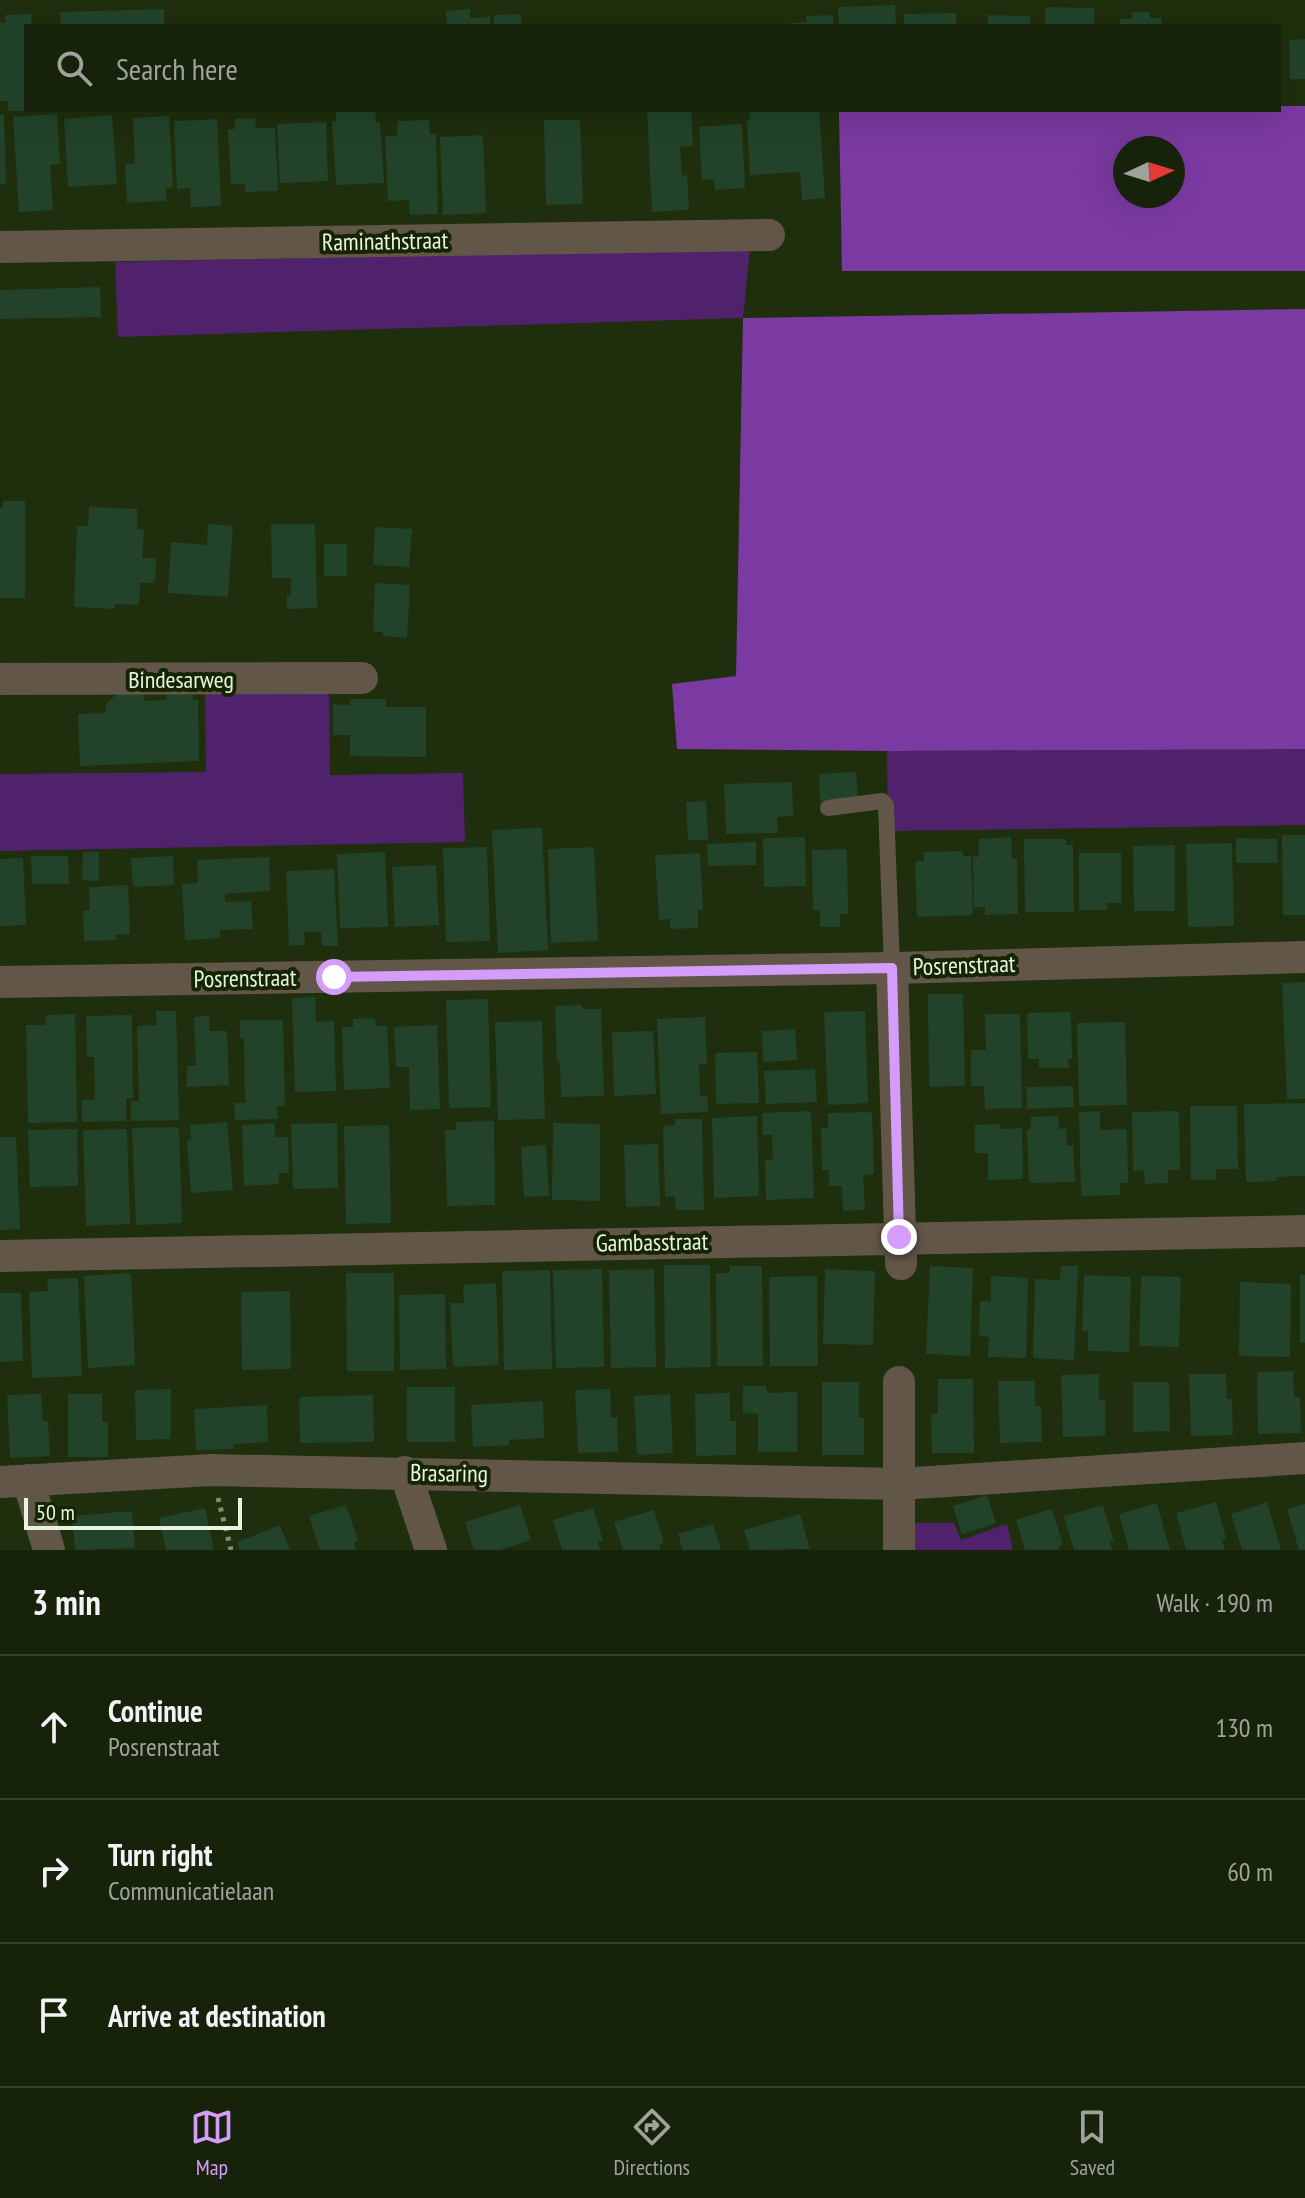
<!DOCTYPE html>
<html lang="en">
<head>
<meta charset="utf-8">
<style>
  :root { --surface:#17220a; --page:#242f18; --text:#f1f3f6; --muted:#9ea49c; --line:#363f2b; --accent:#d49cfb }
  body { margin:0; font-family:"PT Sans Narrow",sans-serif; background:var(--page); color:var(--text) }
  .compass { position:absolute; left:1113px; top:136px; width:72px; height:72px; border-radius:50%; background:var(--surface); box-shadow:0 8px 32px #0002; rotate:86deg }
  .scale { position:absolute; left:24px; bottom:20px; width:218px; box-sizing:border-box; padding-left:8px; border:4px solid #e9f4e0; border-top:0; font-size:22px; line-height:28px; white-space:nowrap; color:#e9f4e0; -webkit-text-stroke:6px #152504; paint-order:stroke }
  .stop { position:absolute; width:24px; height:24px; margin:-18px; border:6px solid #d49cfb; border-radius:50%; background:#fff }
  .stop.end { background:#d49cfb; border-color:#fff; box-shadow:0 2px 8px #0008 }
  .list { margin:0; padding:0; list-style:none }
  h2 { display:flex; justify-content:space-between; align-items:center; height:104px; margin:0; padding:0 32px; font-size:34px }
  h2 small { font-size:26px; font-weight:400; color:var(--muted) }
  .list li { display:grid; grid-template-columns:52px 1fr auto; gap:24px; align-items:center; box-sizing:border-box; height:144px; padding:0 32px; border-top:2px solid var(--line) }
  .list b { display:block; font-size:30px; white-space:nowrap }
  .list p { margin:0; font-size:26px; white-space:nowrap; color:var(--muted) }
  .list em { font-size:26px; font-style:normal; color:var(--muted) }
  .icon { flex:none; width:44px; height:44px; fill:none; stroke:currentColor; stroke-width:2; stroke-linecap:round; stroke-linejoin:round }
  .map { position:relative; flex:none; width:1305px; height:1550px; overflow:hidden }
  .search { position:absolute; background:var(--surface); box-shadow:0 8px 32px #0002; left:24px; right:24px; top:24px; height:88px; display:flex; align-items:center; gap:20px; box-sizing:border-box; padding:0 28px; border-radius:0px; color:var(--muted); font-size:30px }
  .sheet { height:536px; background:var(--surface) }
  nav { display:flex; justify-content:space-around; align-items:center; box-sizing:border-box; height:112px; border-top:2px solid var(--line); background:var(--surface); font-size:22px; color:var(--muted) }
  nav a { display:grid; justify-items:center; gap:4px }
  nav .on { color:var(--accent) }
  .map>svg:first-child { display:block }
</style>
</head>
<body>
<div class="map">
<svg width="1305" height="1550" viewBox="0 0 1305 1550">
  <rect width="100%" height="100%" fill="#1f2e0d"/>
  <path fill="#51226c" d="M750 249 743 318 118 337 115 262Z
    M329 685 330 775 463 773 465 842 0 851V774L206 772 205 686Z
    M1305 749V825L888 831 887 751Z
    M913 1523H954L961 1540 1007 1524 1013 1550H913Z"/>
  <path fill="#7b3aa1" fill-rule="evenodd" d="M1279 106H1305V271H842L839 110H1279ZM1125 148H1173V196H1125Z
    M1305 309V749L887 751 677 749 672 684 736 676 743 318Z"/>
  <path fill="#22432a" d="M895 5 896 26H839L838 7Z
    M1045 7 1094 8V26H1045Z
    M164 9V26H61L60 12Z
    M470 9V18L490 17V26H447L446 11Z
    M1132 12H1149L1150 18H1161L1162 26H1120V19H1132Z
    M956 13V26H904V14Z
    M31 14 32 26H26V111H8V101H0V23H5V15Z
    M521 14V26H494V15Z
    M833 15V26H790V23L807 22 806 16Z
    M988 15 1030 16V26H988Z
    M1305 39V79H1290L1289 40Z
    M336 110H375L376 122H380L384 183 336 185 332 121H336Z
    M647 110H691L693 146 680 147 682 176 687 175 689 210 652 212Z
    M749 110H819L825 198 802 200 800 172 750 175 747 121H750Z
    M57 114 60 164 50 165 53 210 19 212 13 117Z
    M0 115H4L6 183 0 184Z
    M112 115 117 184 68 187 64 119Z
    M169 116 173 187 166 188V201L127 203 125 164H135L133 118Z
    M255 118 256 128H275L278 191 245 192V184H231L228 129H235V119Z
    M217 119 221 206 191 207 190 188 177 189 174 121Z
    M429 120 430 134H436L438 214 410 215 409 200 388 201 385 136H397V121Z
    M544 120H580L583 204 546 205Z
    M326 122 328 181 280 183 277 124Z
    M742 124 745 188 715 190 714 179 702 180 699 127Z
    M483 135 486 213 443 215 440 137Z
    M100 287 101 317 0 319V290Z
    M3 501H25V598H0V508L3 507Z
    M89 507 137 509V529L144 530 142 558H156L155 583H140L139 605 115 604V609L74 607 77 526H88Z
    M208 524 233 526 228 597 168 593 171 542 207 545Z
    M271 524H315L317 608 287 609V595H291V578H272Z
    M375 527 412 529 409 567 373 565Z
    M324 544H347V576H324Z
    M375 583 410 585 407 638 383 636V632L373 631Z
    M121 690 145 694 144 701 167 700V694H193V700L198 699 199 761 80 766 78 714 106 713V704Z
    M350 699H386V707H426V757L350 756V735H333V704L349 705Z
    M856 772 858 798 820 801 819 774Z
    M792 782 793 816 777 817 778 833 726 834 724 784Z
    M706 801 708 840H688L686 802Z
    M542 828 548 950 498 953 492 830Z
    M1282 835H1305V915H1283Z
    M805 837 806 886 764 887 763 838Z
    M1011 837 1012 859H1017L1018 914 985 915V907H974L973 857H979V839Z
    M1236 838 1277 839V863H1236Z
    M1024 839H1066V845H1073L1074 912H1025Z
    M756 842V865L708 866 707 844Z
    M1232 843 1234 926 1188 927 1186 844Z
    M1175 845V911H1134L1133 846Z
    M487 847 490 941 446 942 443 848Z
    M594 847 598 941 551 943 548 849Z
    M847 849 848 914H840V927H820V910H813L812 850Z
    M963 851V856H971L973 915 917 917 915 861H924V852Z
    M83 852H99V881L82 880Z
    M385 852 388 927 340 928 337 854Z
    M700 853 703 910H698V928L670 929V919L659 920 655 855Z
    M1079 853H1121V903H1107V910H1079Z
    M31 856H68L69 884H32Z
    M173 856 174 885 133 887 131 858Z
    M269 857 270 891 225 894V902L251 901 253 929 220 930V938L185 940 182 884 198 883 197 860Z
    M23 858 26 925 0 926V859Z
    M436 865 439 925 395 927 392 867Z
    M334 869 338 946H322L321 932H304L305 945 289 946 286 871Z
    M128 885 130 934 116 935V940L84 941 83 911 90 910 89 887Z
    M1305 982V1099H1287L1282 983Z
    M928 994H963L965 1086 929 1087Z
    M315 997 316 1022 334 1021 336 1091 295 1092 292 998Z
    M488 999 491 1107 449 1108 446 1000Z
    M581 1005 582 1009H601L604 1096 561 1097 560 1063H557L555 1006Z
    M156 1011H176L179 1120 131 1121V1101H139L137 1026 157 1025Z
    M865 1011 868 1103 828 1105 824 1012Z
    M1071 1012 1072 1059H1068L1069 1068H1039V1059H1028L1027 1013Z
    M75 1014 77 1122 28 1123 26 1025H45L46 1015Z
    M985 1014H1020L1022 1108 985 1109 984 1086H971V1050H986Z
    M132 1015 133 1098H126V1121L82 1122V1100H95L94 1057H87L86 1016Z
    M209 1016 210 1031H227L229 1085 187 1087V1066L196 1065 194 1017Z
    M705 1017 707 1064H699L700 1097 707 1096 708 1112 661 1114 657 1019Z
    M375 1018 376 1026H387L390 1088 344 1090 342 1027H353V1019Z
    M240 1020H283L285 1106H277V1119L235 1120 234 1103H245L244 1038H240Z
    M542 1021 545 1119 498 1120 495 1022Z
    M1125 1022 1127 1105 1079 1106 1077 1023Z
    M437 1025 440 1109 410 1110 409 1067H396L394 1027Z
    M795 1029 797 1060 763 1062 762 1031Z
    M653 1031 656 1094 614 1096 612 1032Z
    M757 1052 759 1103 716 1104 715 1053Z
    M815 1069 817 1102 766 1104 764 1071Z
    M1073 1086 1074 1107 1027 1109 1026 1087Z
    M1305 1103V1176L1276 1177V1181L1246 1182 1244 1104Z
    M1190 1106H1237L1238 1169H1216V1180H1191Z
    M811 1111 814 1198 766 1200 765 1160 773 1159 772 1135H763L762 1113Z
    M1100 1111V1130L1127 1129 1128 1183H1120V1195L1081 1196 1079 1112Z
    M1179 1111 1180 1170H1168V1183L1145 1184 1144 1170 1133 1171 1132 1112Z
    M872 1112 874 1174 863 1175 865 1210 843 1211 842 1186H829V1170H822L821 1128H828V1113Z
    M757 1116 759 1196 714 1198 712 1118Z
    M1058 1116 1059 1129 1066 1128 1067 1146 1073 1145 1075 1182 1029 1183 1027 1130 1031 1129V1117Z
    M675 1119H702L704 1210H676L675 1196 665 1197 663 1126 675 1125Z
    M494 1121 495 1205 447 1206 445 1130H456V1122Z
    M227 1122 233 1190 191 1193 187 1141 191 1140 190 1125Z
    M275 1123V1137H288L289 1173H279V1184L244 1186 242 1125Z
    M337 1123 338 1188 293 1189 291 1124Z
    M553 1123 600 1124V1201L552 1200Z
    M1000 1124 999 1129 1022 1128 1023 1179 988 1180V1153H975V1125Z
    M389 1125 391 1223 346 1224 344 1126Z
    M179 1127 182 1223 136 1225 132 1128Z
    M77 1129 78 1186 30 1187 28 1130Z
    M127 1129 130 1224 86 1226 83 1130Z
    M0 1137H16L20 1229 0 1230Z
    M658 1144 660 1206 626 1207 624 1145Z
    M546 1145 549 1196 524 1197 521 1147Z
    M664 1265H710L711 1367 665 1368Z
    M730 1266H762L763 1366H717L716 1273H730Z
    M930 1266 973 1268 970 1356 926 1354Z
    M1061 1266H1078L1074 1360 1033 1358 1035 1279 1060 1280Z
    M602 1269 604 1367 556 1368 553 1270Z
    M654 1269 656 1367 611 1368 609 1270Z
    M825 1269 875 1271 873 1345 823 1344Z
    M550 1270 552 1369 504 1370 502 1271Z
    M131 1273 135 1365 88 1368 84 1276Z
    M346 1273H394V1371H347Z
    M1084 1275 1131 1277 1129 1352 1088 1351V1331H1082Z
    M1300 1275H1305V1343H1300Z
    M817 1276 818 1366H770L769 1277Z
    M991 1276 1028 1278 1026 1358 988 1357 989 1337 979 1336 980 1301 991 1302Z
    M1141 1276 1181 1277 1179 1347 1139 1346Z
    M78 1278 82 1376 32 1378 29 1292 48 1291 47 1279Z
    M1240 1282 1291 1284 1290 1357 1239 1356Z
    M496 1283 499 1365 453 1367 450 1303H464L463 1285Z
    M290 1291 291 1369 242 1370 241 1292Z
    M0 1293H21L23 1361 0 1362Z
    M445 1294 446 1369 400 1370 399 1295Z
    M1293 1371 1294 1397H1300L1301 1433 1258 1434 1257 1372Z
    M1099 1374V1400H1105V1436L1063 1437 1061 1375Z
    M1189 1374H1226L1227 1399H1232L1233 1435 1191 1436Z
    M938 1379H973L974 1453H932L931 1414H938Z
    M998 1381H1035V1406H1041L1042 1442 1000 1443Z
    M822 1382H859V1418H864V1455H822Z
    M1133 1382H1169L1170 1431 1133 1432Z
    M743 1386H766L767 1393 797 1392V1452H758V1414L743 1413Z
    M407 1387H455V1442H407Z
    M171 1389V1439L136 1440 135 1390Z
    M610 1389 611 1418 617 1417 618 1452 578 1453 575 1390Z
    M730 1393V1421H736V1455L696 1456 695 1394Z
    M41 1394 43 1421H48L50 1456 10 1458 7 1395Z
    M68 1394H102V1422H108V1457H68Z
    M670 1394 673 1453 637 1455 634 1396Z
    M373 1395 374 1442 300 1443 299 1397Z
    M543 1401 544 1438 509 1440V1445L473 1447 471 1405Z
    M267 1405 268 1442 233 1444V1449L196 1450 194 1409Z
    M987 1495 996 1523 962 1534 953 1506Z
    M1216 1502 1226 1538 1222 1540 1225 1550H1186L1176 1513Z
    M1267 1502 1281 1550H1242L1231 1514Z
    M1157 1503 1170 1550H1129L1119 1514Z
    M1305 1504V1550H1299L1287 1509Z
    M346 1505 358 1541 354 1542 356 1550H320L309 1516Z
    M520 1505 531 1540 499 1550H474L465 1522Z
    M1103 1505 1114 1541 1110 1542 1112 1550H1074L1064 1516Z
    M205 1508 214 1550H166L159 1518Z
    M593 1508 603 1541 598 1542 600 1550H562L553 1520Z
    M1052 1509 1063 1545 1058 1547 1059 1550H1025L1016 1520Z
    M654 1510 664 1543 659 1544 661 1550H623L614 1522Z
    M132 1511 135 1548 75 1550 72 1516Z
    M800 1514 810 1549 750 1550 744 1530Z
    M713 1524 721 1550H683L678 1534Z
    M280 1525 290 1550H240L237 1542Z"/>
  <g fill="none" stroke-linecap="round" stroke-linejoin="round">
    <path stroke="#839075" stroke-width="5" stroke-dasharray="4 6" stroke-linecap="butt" d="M218 1498 231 1550"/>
    <path stroke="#625649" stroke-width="16" d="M828 808 882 801 886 805 892 968"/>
    <path stroke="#625649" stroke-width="32" d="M0 247 769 235
      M0 679 362 678
      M892 968 901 1264
      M0 982 892 968 1305 957
      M0 1256 1305 1231
      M899 1382V1550
      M405 1472 431 1550
      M28 1480 49 1550
      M0 1482 211 1470 899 1484 1305 1458"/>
  </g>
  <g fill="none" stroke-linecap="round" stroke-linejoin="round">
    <path stroke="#d49cfb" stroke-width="10" d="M334 977 892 968 899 1237"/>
  </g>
  <g text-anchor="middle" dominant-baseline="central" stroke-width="8" stroke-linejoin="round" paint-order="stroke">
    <g font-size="24" fill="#e9f4e0" stroke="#152504">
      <text transform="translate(385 241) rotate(-1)">Raminathstraat</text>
      <text x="181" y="679">Bindesarweg</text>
      <text transform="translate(964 965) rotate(-2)">Posrenstraat</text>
      <text transform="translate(245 978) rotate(-1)">Posrenstraat</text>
      <text transform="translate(652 1242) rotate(-1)">Gambasstraat</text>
      <text transform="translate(449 1473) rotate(1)">Brasaring</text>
    </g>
  </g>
</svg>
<svg class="compass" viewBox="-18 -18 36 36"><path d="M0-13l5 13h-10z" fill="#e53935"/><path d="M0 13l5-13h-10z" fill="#9ea49c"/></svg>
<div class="scale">50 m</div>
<div class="stop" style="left:334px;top:977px"></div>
<div class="stop end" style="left:899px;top:1237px"></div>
<div class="search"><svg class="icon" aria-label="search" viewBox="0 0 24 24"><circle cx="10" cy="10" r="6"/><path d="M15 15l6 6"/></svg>Search here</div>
</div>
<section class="sheet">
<h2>3 min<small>Walk · 190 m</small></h2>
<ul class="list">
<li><svg class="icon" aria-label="ahead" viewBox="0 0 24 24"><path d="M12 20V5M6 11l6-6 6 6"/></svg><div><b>Continue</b><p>Posrenstraat</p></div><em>130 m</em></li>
<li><svg class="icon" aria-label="right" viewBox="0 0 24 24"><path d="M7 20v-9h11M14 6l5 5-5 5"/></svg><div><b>Turn right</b><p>Communicatielaan</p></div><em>60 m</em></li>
<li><svg class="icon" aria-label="arrive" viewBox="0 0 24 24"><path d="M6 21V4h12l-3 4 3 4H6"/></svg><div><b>Arrive at destination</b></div></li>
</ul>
</section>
<nav>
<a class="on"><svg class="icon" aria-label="map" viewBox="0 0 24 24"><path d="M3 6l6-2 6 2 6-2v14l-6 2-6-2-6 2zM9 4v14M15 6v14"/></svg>Map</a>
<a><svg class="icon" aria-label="directions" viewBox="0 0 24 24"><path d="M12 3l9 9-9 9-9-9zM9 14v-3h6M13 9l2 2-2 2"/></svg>Directions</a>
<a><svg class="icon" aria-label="saved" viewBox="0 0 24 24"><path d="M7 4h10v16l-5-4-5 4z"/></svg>Saved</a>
</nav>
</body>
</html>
